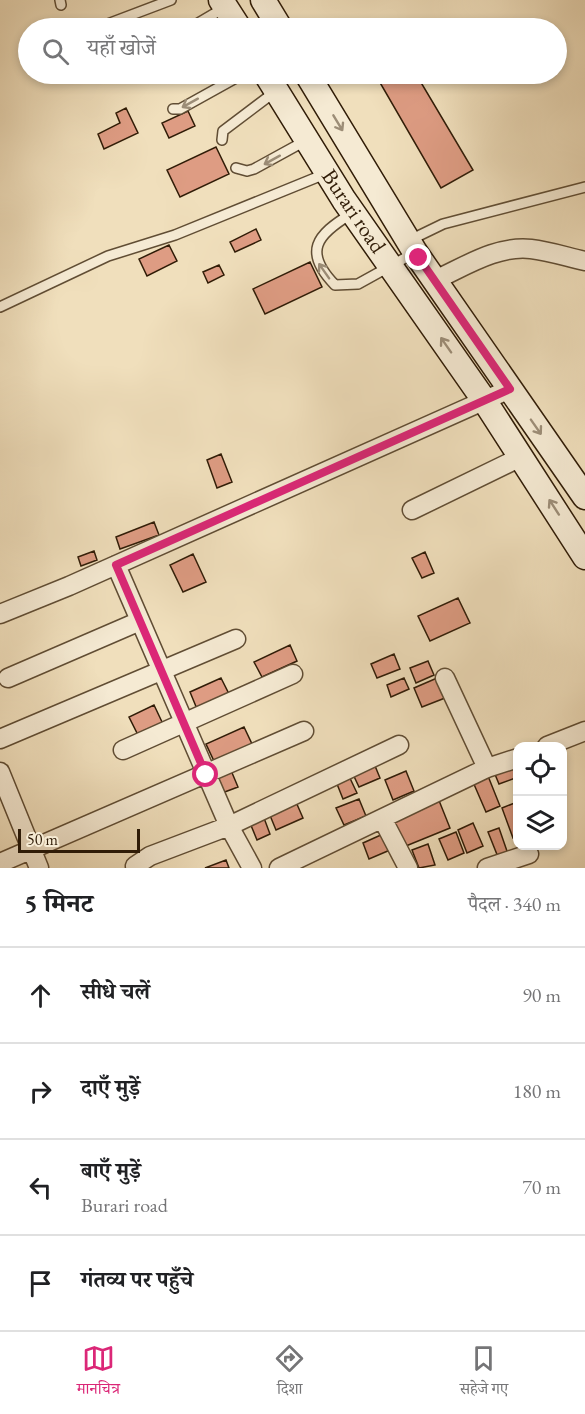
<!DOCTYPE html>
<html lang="hi">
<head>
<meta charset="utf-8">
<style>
  :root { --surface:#fff; --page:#f6f6f6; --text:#202124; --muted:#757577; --line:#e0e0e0; --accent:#db2777 }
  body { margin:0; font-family:"EB Garamond","Noto Serif Devanagari",serif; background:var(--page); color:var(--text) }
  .controls { position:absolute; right:18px; bottom:18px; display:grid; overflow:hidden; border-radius:12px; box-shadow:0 3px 9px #0003 }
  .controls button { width:54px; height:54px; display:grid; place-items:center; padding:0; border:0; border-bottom:2px solid var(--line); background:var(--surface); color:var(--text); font:30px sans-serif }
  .scale { position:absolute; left:18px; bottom:15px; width:122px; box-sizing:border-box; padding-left:6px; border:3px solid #301c07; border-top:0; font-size:16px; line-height:21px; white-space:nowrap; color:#301c07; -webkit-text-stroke:4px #f5ead3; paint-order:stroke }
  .stop { position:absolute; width:18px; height:18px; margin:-14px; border:4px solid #db2777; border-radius:50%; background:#fff }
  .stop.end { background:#db2777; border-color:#fff; box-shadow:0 2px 6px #0008 }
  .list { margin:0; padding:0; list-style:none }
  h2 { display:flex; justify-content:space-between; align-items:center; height:78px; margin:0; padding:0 24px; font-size:26px }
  h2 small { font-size:20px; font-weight:400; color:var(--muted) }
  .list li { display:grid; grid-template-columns:39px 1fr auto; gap:18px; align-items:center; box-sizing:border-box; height:96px; padding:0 24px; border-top:2px solid var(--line) }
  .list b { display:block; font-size:22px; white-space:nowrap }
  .list p { margin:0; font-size:20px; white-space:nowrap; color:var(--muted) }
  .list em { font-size:20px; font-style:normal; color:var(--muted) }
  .icon { flex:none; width:33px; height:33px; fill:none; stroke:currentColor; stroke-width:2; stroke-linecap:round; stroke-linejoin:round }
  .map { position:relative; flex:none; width:585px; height:868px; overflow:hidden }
  .search { position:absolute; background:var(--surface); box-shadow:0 3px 9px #0003; left:18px; right:18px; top:18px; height:66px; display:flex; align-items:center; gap:15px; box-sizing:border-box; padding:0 21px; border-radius:33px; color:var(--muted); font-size:22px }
  .sheet { height:462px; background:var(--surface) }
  nav { display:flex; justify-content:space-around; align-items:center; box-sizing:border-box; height:84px; border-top:2px solid var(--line); background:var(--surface); font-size:16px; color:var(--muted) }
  nav a { display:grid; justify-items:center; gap:3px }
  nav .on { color:var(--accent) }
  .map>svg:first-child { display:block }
</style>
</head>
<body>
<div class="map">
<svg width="585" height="868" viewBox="0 0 585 868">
  <rect width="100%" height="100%" fill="#f0dfbc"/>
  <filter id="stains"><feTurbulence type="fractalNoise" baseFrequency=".00333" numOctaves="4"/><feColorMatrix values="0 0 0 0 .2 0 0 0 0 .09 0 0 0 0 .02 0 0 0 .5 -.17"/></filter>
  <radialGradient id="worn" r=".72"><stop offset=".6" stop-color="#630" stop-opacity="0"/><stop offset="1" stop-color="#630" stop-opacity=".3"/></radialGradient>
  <path fill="#de9c83" stroke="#301c07" stroke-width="1.5" d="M375 74H416L473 170 441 188Z
    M126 108 138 133 104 149 98 134 120 123 116 113Z
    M188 111 195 126 169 138 162 123Z
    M216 147 229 174 180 197 167 170Z
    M256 229 261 240 235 252 230 242Z
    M169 245 177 261 147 276 139 259Z
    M310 262 322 287 265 314 253 289Z
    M219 265 224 275 208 283 203 272Z
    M221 454 232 482 217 488 207 460Z
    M154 522 159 535 120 549 116 537Z
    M94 551 97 560 81 566 78 557Z
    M425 552 434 573 422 578 412 558Z
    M193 554 206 582 183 592 170 565Z
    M458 598 470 623 430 641 418 616Z
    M290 645 297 661 262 677 254 662Z
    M394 654 400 669 377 678 371 664Z
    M428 661 434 675 416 683 410 668Z
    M221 678 229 694 197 709 190 692Z
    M404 678 409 689 391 697 387 685Z
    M437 678 445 698 422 707 414 688Z
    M154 705 163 724 138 735 129 717Z
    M244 727 252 744 214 761 206 744Z
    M373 761 380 778 359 787 351 770Z
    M514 764 518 777 499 784 494 772Z
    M230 768 238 787 222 793 215 774Z
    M406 771 414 791 393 800 385 780Z
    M348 774 357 793 343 799 335 779Z
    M488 776 500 806 486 812 473 782Z
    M438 798 450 828 401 848 389 818Z
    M359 799 366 816 344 825 336 808Z
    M296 802 303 818 276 830 269 813Z
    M517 802 518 836 513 838 502 808Z
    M264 818 270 834 257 840 250 823Z
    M473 823 483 846 467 853 458 830Z
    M499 828 508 854 498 857 488 832Z
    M456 832 464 853 448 860 439 839Z
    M383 834 390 850 369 859 363 843Z
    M428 844 435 865 419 868 412 850Z
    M226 860 229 868H205Z"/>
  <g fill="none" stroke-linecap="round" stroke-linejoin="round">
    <g stroke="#604d34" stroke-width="12">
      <path id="service" d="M60 0 61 5
        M97 28 171 0
        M190 28 224 8
        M152 74 153 75
        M173 109H180L243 74
        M222 140 223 131 276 91
        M236 168 247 171 254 169 305 141
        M351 214C316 235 303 252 335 285L358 284 414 253
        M410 240 443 224 585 187
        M0 307 108 256 175 235 325 174"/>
    </g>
    <g stroke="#604d34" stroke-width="21">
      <path id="minor" d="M435 280C464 267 497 245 531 249 549 251 567 257 585 261
        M412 510 521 457
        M116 565 229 826 252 868
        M0 614 69 586 510 389
        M8 678 140 621
        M445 678 487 768
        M0 739 236 639
        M547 746 585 731
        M123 750 293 674
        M0 772 39 868
        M383 820 408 868
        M0 863 304 731
        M135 866 150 856 229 826 399 745
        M279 868 487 768 518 758
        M487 868 529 854"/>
    </g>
    <g stroke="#301c07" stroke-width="27">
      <path id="secondary" d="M221 0 239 28
        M263 0 280 28
        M266 74 344 200 484 400 585 557
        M307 74 415 252 585 497"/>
    </g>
    <use href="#service" stroke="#f5ead3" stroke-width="9"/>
    <use href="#minor" stroke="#f5ead3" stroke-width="18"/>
    <use href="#secondary" stroke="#f5ead3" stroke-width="24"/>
  </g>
  <defs><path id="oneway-shaft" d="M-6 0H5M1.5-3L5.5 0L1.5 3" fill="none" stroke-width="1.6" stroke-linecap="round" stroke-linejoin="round" transform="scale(1.5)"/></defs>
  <g stroke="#9c8d77">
    <use href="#oneway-shaft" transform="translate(190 103) rotate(151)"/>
    <use href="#oneway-shaft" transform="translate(338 123) rotate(59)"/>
    <use href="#oneway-shaft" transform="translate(272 160) rotate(151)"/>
    <use href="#oneway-shaft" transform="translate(324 271) rotate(-125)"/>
    <use href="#oneway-shaft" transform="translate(446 345) rotate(-125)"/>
    <use href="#oneway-shaft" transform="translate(536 427) rotate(55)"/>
    <use href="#oneway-shaft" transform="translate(554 507) rotate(-123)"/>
  </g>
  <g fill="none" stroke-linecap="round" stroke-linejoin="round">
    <path stroke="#db2777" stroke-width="8" d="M206 775 116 565 510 389 419 258"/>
  </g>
  <g text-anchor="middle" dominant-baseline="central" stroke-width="4.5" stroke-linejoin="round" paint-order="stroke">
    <g font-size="22" fill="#301c07" stroke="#f5ead3">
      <text transform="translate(354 211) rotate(56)">Burari road</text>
    </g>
  </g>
  <rect width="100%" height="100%" filter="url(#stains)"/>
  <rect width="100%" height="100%" fill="url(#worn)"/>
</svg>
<div class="controls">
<button><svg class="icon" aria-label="locate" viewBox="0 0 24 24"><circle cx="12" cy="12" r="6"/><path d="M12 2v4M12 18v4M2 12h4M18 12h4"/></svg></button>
<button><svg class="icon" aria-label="layers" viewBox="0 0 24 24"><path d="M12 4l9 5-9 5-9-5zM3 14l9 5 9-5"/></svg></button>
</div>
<div class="scale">50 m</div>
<div class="stop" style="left:206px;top:775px"></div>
<div class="stop end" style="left:419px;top:258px"></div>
<div class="search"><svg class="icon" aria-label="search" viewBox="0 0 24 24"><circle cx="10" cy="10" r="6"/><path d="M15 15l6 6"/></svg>यहाँ खोजें</div>
</div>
<section class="sheet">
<h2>5 मिनट<small>पैदल · 340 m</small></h2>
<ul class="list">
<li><svg class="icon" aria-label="ahead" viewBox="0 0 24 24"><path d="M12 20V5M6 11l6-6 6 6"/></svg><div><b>सीधे चलें</b></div><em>90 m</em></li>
<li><svg class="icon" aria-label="right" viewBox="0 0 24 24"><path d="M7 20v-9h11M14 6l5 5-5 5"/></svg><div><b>दाएँ मुड़ें</b></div><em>180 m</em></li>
<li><svg class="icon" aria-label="left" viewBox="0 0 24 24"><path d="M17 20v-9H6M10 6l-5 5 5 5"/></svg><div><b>बाएँ मुड़ें</b><p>Burari road</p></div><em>70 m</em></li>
<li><svg class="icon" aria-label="arrive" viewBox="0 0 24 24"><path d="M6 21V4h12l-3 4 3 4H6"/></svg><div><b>गंतव्य पर पहुँचे</b></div></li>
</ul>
</section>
<nav>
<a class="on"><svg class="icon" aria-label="map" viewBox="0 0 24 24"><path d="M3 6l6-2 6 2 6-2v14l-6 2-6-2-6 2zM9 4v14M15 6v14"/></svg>मानचित्र</a>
<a><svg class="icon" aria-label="directions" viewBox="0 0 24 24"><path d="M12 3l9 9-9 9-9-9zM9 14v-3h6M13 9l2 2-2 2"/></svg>दिशा</a>
<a><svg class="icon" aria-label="saved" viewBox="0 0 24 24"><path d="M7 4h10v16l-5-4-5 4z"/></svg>सहेजे गए</a>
</nav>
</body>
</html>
